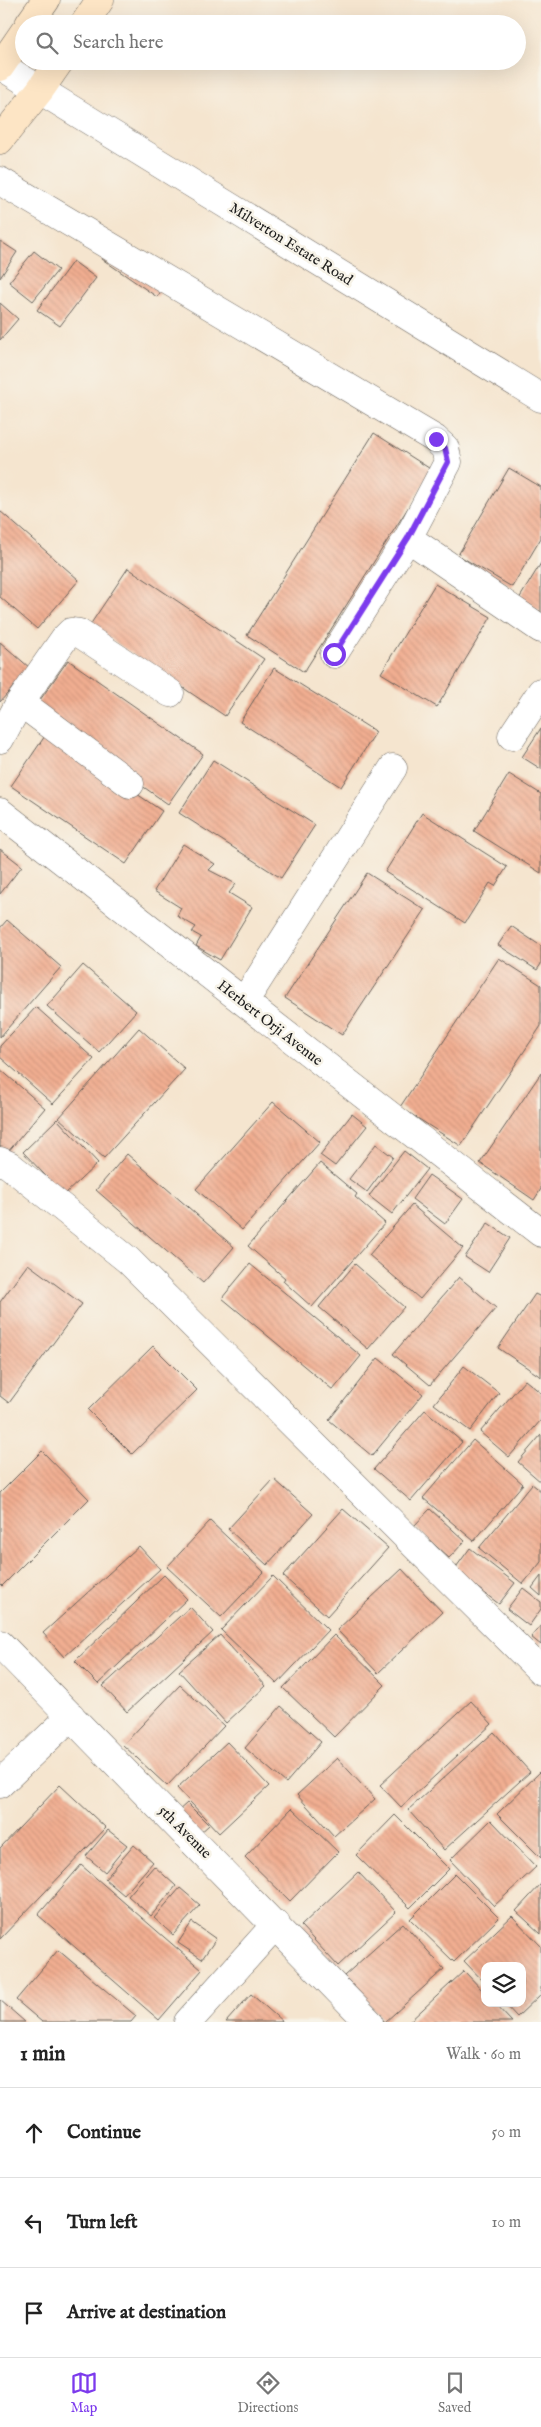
<!DOCTYPE html>
<html lang="en">
<head>
<meta charset="utf-8">
<style>
  :root { --surface:#fff; --page:#f6f6f6; --text:#222; --muted:#767676; --line:#e0e0e0; --accent:#7c3aed }
  body { margin:0; font-family:"IM FELL English",serif; background:var(--page); color:var(--text) }
  .controls { position:absolute; right:15px; bottom:15px; display:grid; overflow:hidden; border-radius:10px; box-shadow:0 5px 20px #0002 }
  .controls button { width:45px; height:45px; display:grid; place-items:center; padding:0; border:0; border-bottom:1px solid var(--line); background:var(--surface); color:var(--text); font:25px sans-serif }
  .stop { position:absolute; width:15px; height:15px; margin:-11px; border:4px solid #7c3aed; border-radius:50%; background:#fff }
  .stop.end { background:#7c3aed; border-color:#fff; box-shadow:0 1px 5px #0008 }
  .list { margin:0; padding:0; list-style:none }
  h2 { display:flex; justify-content:space-between; align-items:center; height:65px; margin:0; padding:0 20px; font-size:21px }
  h2 small { font-size:16px; font-weight:400; color:var(--muted) }
  .list li { display:grid; grid-template-columns:32px 1fr auto; gap:15px; align-items:center; box-sizing:border-box; height:90px; padding:0 20px; border-top:1px solid var(--line) }
  .list b { display:block; font-size:19px; white-space:nowrap }
  .list em { font-size:16px; font-style:normal; color:var(--muted) }
  .icon { flex:none; width:28px; height:28px; fill:none; stroke:currentColor; stroke-width:2; stroke-linecap:round; stroke-linejoin:round }
  .map { position:relative; flex:none; width:541px; height:2022px; overflow:hidden }
  .search { position:absolute; background:var(--surface); box-shadow:0 5px 20px #0002; left:15px; right:15px; top:15px; height:55px; display:flex; align-items:center; gap:12px; box-sizing:border-box; padding:0 18px; border-radius:28px; color:var(--muted); font-size:19px }
  .sheet { height:335px; background:var(--surface) }
  nav { display:flex; justify-content:space-around; align-items:center; box-sizing:border-box; height:70px; border-top:1px solid var(--line); background:var(--surface); font-size:14px; color:var(--muted) }
  nav a { display:grid; justify-items:center; gap:2px }
  nav .on { color:var(--accent) }
  .map>svg:first-child { display:block }
</style>
</head>
<body>
<div class="map">
<svg width="541" height="2022" viewBox="0 0 541 2022">
  <defs>
    <pattern id="building-back-hatch" width="6" height="6" patternUnits="userSpaceOnUse" patternTransform="scale(1.25)"><rect width="6" height="6" fill="#f1ae91"/><path d="M-1 5l2 2M0 0l6 6M5-1l2 2" fill="none" stroke="#ce957c"/></pattern>
  </defs>
  <rect width="100%" height="100%" fill="#f7f3e8"/>
  <filter id="ink" filterUnits="userSpaceOnUse"><feTurbulence type="fractalNoise" baseFrequency=".02" numOctaves="2"/><feDisplacementMap in="SourceGraphic" scale="10" xChannelSelector="R" yChannelSelector="G"/><feConvolveMatrix kernelMatrix="1 2 1 2 8 2 1 2 1" color-interpolation-filters="sRGB"/></filter>
  <filter id="wash" filterUnits="userSpaceOnUse"><feTurbulence type="fractalNoise" baseFrequency=".0096" numOctaves="4" result="noise"/><feDisplacementMap in="SourceGraphic" scale="20" xChannelSelector="R" yChannelSelector="G"/><feGaussianBlur stdDeviation="1.12" result="paint"/><feColorMatrix in="noise" values="0 0 0 0 0 0 0 0 0 0 0 0 0 0 0 0 0 1.4 0 .05"/><feComposite in="paint" operator="in"/></filter>
  <g filter="url(#wash)">
    <rect width="100%" height="100%" fill="#f5e5cf"/>
    <g id="blocks">
      <path fill="url(#building-back-hatch)" d="M0 241 17 252 0 278Z
        M109 248 165 286 157 297 102 259Z
        M34 251 58 270 33 301 9 282Z
        M73 261 96 278 60 326 37 310Z
        M0 303 18 319 0 340Z
        M374 433 432 470 304 672 247 635Z
        M509 468 541 487V538L512 587 458 555Z
        M0 511 79 580 37 629 0 597Z
        M541 563V612L519 599Z
        M128 568 264 659 225 716 90 625Z
        M435 584 491 617 437 707 381 673Z
        M0 642 30 668 0 702Z
        M68 660 203 754 168 804 33 710Z
        M274 668 376 732 341 787 240 722Z
        M541 728V769L522 757Z
        M47 733 162 811 126 864 11 786Z
        M213 760 315 825 281 878 179 813Z
        M509 774 541 794V873L474 831Z
        M422 813 507 867 495 886 490 883 465 923 385 872Z
        M183 844 215 864 209 870 236 884 229 893 252 907 220 960 196 946 201 937 192 932 196 927 177 916 181 908 154 891Z
        M0 849 22 866 0 894Z
        M367 873 425 910 342 1035 285 998Z
        M7 920 61 967 0 1037V928Z
        M511 926 541 946V964L537 970 498 945Z
        M499 958 541 985V1026L461 1146 400 1107Z
        M83 965 136 1011 99 1052 47 1006Z
        M36 1007 94 1059 53 1104 0 1057V1046Z
        M139 1028 185 1069 104 1158 59 1118Z
        M0 1069 45 1108 7 1153 0 1147Z
        M541 1073V1189L534 1200 480 1163Z
        M273 1102 320 1142 242 1230 196 1189Z
        M352 1114 367 1126 335 1166 320 1155Z
        M57 1119 98 1163 64 1195 23 1152Z
        M376 1144 393 1157 367 1192 349 1179Z
        M404 1151 427 1169 392 1214 369 1196Z
        M127 1154 234 1247 203 1283 96 1190Z
        M320 1163 357 1194 355 1197 385 1223 312 1307 283 1281 285 1278 248 1246Z
        M429 1175 463 1199 445 1224 412 1199Z
        M412 1205 463 1248 420 1299 369 1255Z
        M488 1223 510 1238 488 1272 465 1257Z
        M28 1264 82 1304 9 1403 0 1396V1302Z
        M250 1264 361 1356 333 1390 222 1298Z
        M355 1264 404 1307 368 1349 319 1307Z
        M459 1277 496 1308 430 1385 393 1354Z
        M535 1294 541 1297V1377L498 1348Z
        M153 1346 197 1390 132 1454 88 1410Z
        M378 1358 423 1394 372 1456 329 1420Z
        M464 1366 499 1393 470 1431 434 1404Z
        M525 1380 541 1393V1420L509 1457 480 1432Z
        M425 1410 462 1442 411 1501 374 1469Z
        M541 1435V1482L518 1462Z
        M473 1440 523 1484 474 1541 423 1498Z
        M42 1451 89 1499 2 1586 0 1584V1493Z
        M274 1479 313 1514 267 1565 228 1529Z
        M532 1484 541 1491V1562L523 1584 479 1548Z
        M343 1509 388 1548 327 1616 283 1576Z
        M430 1509 465 1541 449 1558 414 1526Z
        M210 1521 264 1572 221 1617 167 1567Z
        M139 1546 160 1569 64 1657 43 1633Z
        M470 1548 515 1583 499 1604 454 1570Z
        M402 1569 442 1612 378 1673 337 1630Z
        M164 1575 187 1599 98 1684 75 1661Z
        M273 1576 328 1630 277 1684 221 1630Z
        M541 1576V1596L532 1588Z
        M523 1588 541 1602V1609L529 1626 507 1609Z
        M190 1607 213 1632 127 1712 103 1686Z
        M541 1625V1645L531 1637Z
        M220 1635 266 1686 226 1723 179 1671Z
        M334 1635 385 1685 334 1737 283 1688Z
        M180 1685 224 1726 167 1786 123 1745Z
        M471 1701 492 1724 401 1807 380 1785Z
        M281 1706 321 1742 286 1783 245 1748Z
        M494 1732 530 1772 444 1850 408 1810Z
        M227 1742 269 1786 219 1833 177 1788Z
        M337 1758 375 1799 334 1836 297 1795Z
        M541 1771V1858L497 1814Z
        M60 1785 106 1828 0 1939V1848Z
        M187 1803 209 1825 198 1835 177 1812Z
        M292 1808 338 1852 290 1901 245 1857Z
        M395 1815 449 1869 410 1908 356 1855Z
        M491 1820 536 1867 494 1906 450 1860Z
        M108 1830 127 1845 105 1872 86 1856Z
        M134 1845 153 1862 124 1895 105 1879Z
        M81 1865 202 1970 159 2020 38 1915Z
        M154 1866 176 1886 151 1916 128 1896Z
        M358 1872 396 1912 338 1966 301 1926Z
        M455 1874 499 1918 454 1962 410 1919Z
        M541 1884V1934L516 1911Z
        M180 1888 200 1905 173 1935 154 1918Z
        M512 1916 541 1946V1994L517 2017 504 2003H522V1966H485V1983L464 1961Z
        M192 1922 216 1939 202 1959 178 1943Z
        M403 1923 444 1969 385 2022 344 1976Z
        M58 1950 136 2016 131 2022H42L16 2000Z
        M464 1971 485 1993V2003H494L512 2022H409Z
        M251 1994 283 2022H226Z
        M0 2000 25 2022H0Z"/>
    </g>
  </g>
  <g filter="url(#ink)">
    <use href="#blocks" fill-opacity="0" stroke="#68625b" stroke-width="1"/>
    <g fill="none" stroke-linecap="round" stroke-linejoin="round">
      <g stroke="#68625b" stroke-width="29">
        <path id="street" d="M1 66 541 398
          M0 181 435 439 445 448 448 462 408 538 334 654
          M408 538 541 629
          M20 702 130 784
          M512 736 541 692
          M0 739 20 702 64 639 71 632 79 633 170 693
          M0 812 541 1233
          M244 1002 393 768
          M0 1161 9 1165 128 1260 541 1671
          M0 1644 369 2022
          M0 1784 71 1716
          M188 2022 276 1924"/>
      </g>
      <g stroke="#68625b" stroke-width="29">
        <path id="secondary" d="M29 24 46 0
          M84 24 100 0
          M0 67 24 32
          M0 140 40 90 60 61"/>
      </g>
      <use href="#street" stroke="#fff" stroke-width="28"/>
      <use href="#secondary" stroke="#fde5c5" stroke-width="28"/>
    </g>
  </g>
  <g fill="none" stroke-linecap="round" stroke-linejoin="round" filter="url(#ink)">
    <path stroke="#7c3aed" stroke-width="6" d="M334 654 408 538 448 462 445 448 436 439"/>
  </g>
  <g text-anchor="middle" dominant-baseline="central" stroke-width="5" stroke-linejoin="round" paint-order="stroke">
    <g font-size="15" fill="#1c1c1c" stroke="#f7f3e8">
      <text transform="translate(291 244) rotate(32)">Milverton Estate Road</text>
      <text transform="translate(270 1023) rotate(38)">Herbert Orji Avenue</text>
      <text transform="translate(185 1832) rotate(45)">5th Avenue</text>
    </g>
  </g>
</svg>
<div class="controls">
<button><svg class="icon" aria-label="layers" viewBox="0 0 24 24"><path d="M12 4l9 5-9 5-9-5zM3 14l9 5 9-5"/></svg></button>
</div>
<div class="stop" style="left:334px;top:654px"></div>
<div class="stop end" style="left:436px;top:439px"></div>
<div class="search"><svg class="icon" aria-label="search" viewBox="0 0 24 24"><circle cx="10" cy="10" r="6"/><path d="M15 15l6 6"/></svg>Search here</div>
</div>
<section class="sheet">
<h2>1 min<small>Walk · 60 m</small></h2>
<ul class="list">
<li><svg class="icon" aria-label="ahead" viewBox="0 0 24 24"><path d="M12 20V5M6 11l6-6 6 6"/></svg><div><b>Continue</b></div><em>50 m</em></li>
<li><svg class="icon" aria-label="left" viewBox="0 0 24 24"><path d="M17 20v-9H6M10 6l-5 5 5 5"/></svg><div><b>Turn left</b></div><em>10 m</em></li>
<li><svg class="icon" aria-label="arrive" viewBox="0 0 24 24"><path d="M6 21V4h12l-3 4 3 4H6"/></svg><div><b>Arrive at destination</b></div></li>
</ul>
</section>
<nav>
<a class="on"><svg class="icon" aria-label="map" viewBox="0 0 24 24"><path d="M3 6l6-2 6 2 6-2v14l-6 2-6-2-6 2zM9 4v14M15 6v14"/></svg>Map</a>
<a><svg class="icon" aria-label="directions" viewBox="0 0 24 24"><path d="M12 3l9 9-9 9-9-9zM9 14v-3h6M13 9l2 2-2 2"/></svg>Directions</a>
<a><svg class="icon" aria-label="saved" viewBox="0 0 24 24"><path d="M7 4h10v16l-5-4-5 4z"/></svg>Saved</a>
</nav>
</body>
</html>
